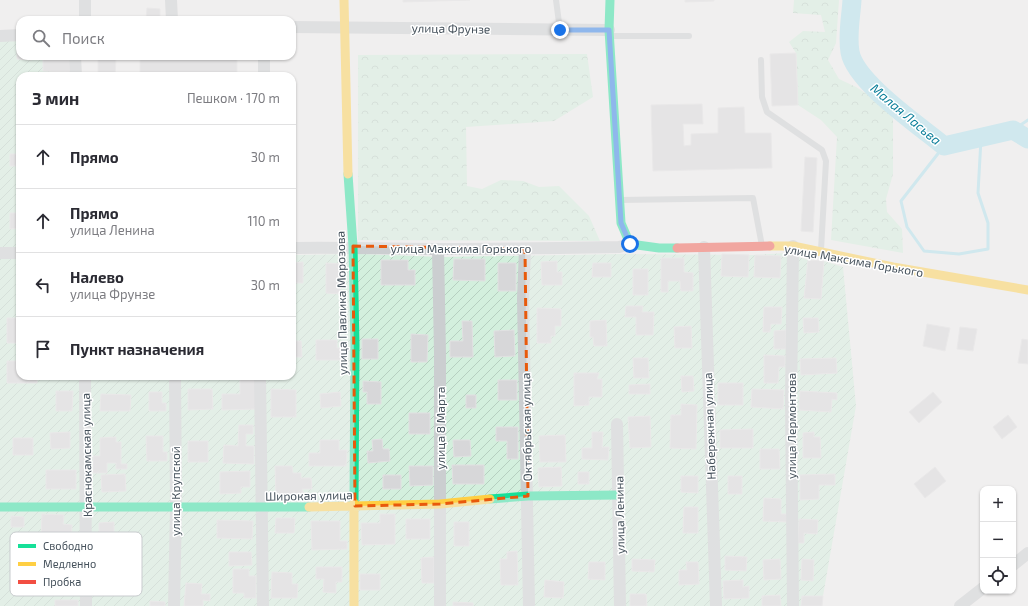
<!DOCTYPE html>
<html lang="ru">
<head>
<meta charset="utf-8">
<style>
  :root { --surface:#fff; --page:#f2f2f3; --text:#2b2b33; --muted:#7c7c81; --line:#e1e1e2 }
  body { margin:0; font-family:"Exo 2",sans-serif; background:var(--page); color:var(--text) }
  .controls { position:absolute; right:12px; bottom:12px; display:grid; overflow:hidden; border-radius:8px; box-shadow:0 1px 3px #0004 }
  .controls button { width:36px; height:36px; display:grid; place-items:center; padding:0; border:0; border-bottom:1px solid var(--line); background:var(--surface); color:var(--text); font:20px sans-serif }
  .stop { position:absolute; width:12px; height:12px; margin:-9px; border:3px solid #1a73e8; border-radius:50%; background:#fff }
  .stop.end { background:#1a73e8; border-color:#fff; box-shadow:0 1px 4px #0008 }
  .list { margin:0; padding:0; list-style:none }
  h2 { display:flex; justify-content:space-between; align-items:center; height:52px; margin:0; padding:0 16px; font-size:17px }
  h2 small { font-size:13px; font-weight:400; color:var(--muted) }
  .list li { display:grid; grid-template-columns:26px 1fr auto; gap:12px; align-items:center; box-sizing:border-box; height:64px; padding:0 16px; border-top:1px solid var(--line) }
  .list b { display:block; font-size:15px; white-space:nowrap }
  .list p { margin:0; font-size:13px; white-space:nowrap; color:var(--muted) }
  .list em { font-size:13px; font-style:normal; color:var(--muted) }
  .icon { flex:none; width:22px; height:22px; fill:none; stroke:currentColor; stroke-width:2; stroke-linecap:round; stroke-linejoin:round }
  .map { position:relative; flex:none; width:1028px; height:606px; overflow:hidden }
  .search { position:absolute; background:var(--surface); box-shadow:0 1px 3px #0004; left:16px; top:16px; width:280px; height:44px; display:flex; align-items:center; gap:10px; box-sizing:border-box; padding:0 14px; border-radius:12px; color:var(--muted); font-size:15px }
  .panel { position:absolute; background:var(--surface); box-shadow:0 1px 3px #0004; left:16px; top:72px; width:280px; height:308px; border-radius:12px }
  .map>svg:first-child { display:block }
</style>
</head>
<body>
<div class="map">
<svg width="1028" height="606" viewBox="0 0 1028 606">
  <defs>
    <pattern id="forest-crowns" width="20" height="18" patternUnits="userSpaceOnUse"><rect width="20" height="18" fill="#d3efdd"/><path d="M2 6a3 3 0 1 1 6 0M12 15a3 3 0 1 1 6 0" fill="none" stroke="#b6cfc0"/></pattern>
    <pattern id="garden-furrows" width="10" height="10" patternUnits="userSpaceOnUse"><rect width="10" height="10" fill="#d3efdd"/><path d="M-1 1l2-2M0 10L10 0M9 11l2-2" fill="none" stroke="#b6cfc0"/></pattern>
  </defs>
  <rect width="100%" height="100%" fill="#f0efef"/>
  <path fill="url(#forest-crowns)" d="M794 0H839L836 43 828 60 839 79 856 87 887 107 893 119V174L886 199 887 212 902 229 903 253 831 240 837 137 821 120 798 105 796 53 789 42 803 31 825 32 821 15 793 13Z
    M587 54 593 97 554 121 466 127 467 186 482 189 501 180 523 181 539 187 559 186 589 216 600 241 358 240V55Z"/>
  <path fill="url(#garden-furrows)" d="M0 36 20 37V56H64V76H20V376H292V255L360 254 442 257 622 254 755 255 786 253 808 260 824 261 843 267 856 406 823 596 822 606H0Z"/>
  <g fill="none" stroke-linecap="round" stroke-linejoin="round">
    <path stroke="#a8e0ed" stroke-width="3" d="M1013 130 1028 120
      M944 146 901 201 907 227 924 251 959 254 988 249V223L978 193 981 139"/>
    <path stroke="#a8e0ed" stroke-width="19" d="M852 0C851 17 847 35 850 52 855 82 920 126 944 146L1013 130 1028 139"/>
  </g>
  <path fill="#d7d7d9" stroke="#e1e1e2" d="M403 0H470L403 2Z
    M685 0H714V1L685 2Z
    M147 8 160 9V20H146Z
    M17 47H20V56H32V60L17 59Z
    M796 53 798 105 772 106 770 54Z
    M43 56H70V72L43 71Z
    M140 56H237V74L140 75Z
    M98 58H116L115 76H98Z
    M702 104 703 124H683L684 146 691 145V134L718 133V108L744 107 745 133H771L772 168 653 171 651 105Z
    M10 154H20V166H10Z
    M805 157 817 158 813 232 801 231Z
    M10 213H20V228L10 229Z
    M722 254 749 255 748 277 721 276Z
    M755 255 781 256 780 278 754 277Z
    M661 258H684V272L693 273V291H681L680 281H668V292H661Z
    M454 259H485V281L453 280Z
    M381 260H408V270H415V285H381Z
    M808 260 824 261 821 299 804 298Z
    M557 261V272H562V285H542L541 262Z
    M303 262V283H292V263Z
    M326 263 341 264 340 294 326 293Z
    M498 263H516V291H498Z
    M593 263H611V277H592Z
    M633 269H648V295H633Z
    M626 306H643L642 312H654L653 335H636V317H625Z
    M764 307H782L781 324H771L770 332H763Z
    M537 308 561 309V326H555V336H551V343H537Z
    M7 318H20V343H7Z
    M803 318H818L819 332 804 333Z
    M606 320 607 346H594L593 337H590V321Z
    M462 321H472L473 357H450V341H463Z
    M927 324 950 328 945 351 923 346Z
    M691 326 692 348H675L674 327Z
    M960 327 977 329 973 351 957 349Z
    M514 330 515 356 495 357 494 331Z
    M786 330V349H774V331Z
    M292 334 293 341H301L302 357H292Z
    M411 334 428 335 427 362H411Z
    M362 339H378V359H362Z
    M1022 339 1028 340V364L1018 363Z
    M316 340H337V348H343V360H316Z
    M764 355 785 356V367H779L778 383H764Z
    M633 358H648L649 378H634Z
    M836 358 837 373 801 375 800 359Z
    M7 361H20V376H37V383H7Z
    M574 373H599L597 379H602V397H589V405L574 406Z
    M681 376H693L694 391 682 392Z
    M240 378H255L256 409 222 410V394H240Z
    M498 380H517V400H498Z
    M363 381 381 382V404H367V392H363Z
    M718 383H743V405H718Z
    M650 384V394H629V385Z
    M188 389H212L213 409 188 410Z
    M271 389 296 390V417H271Z
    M752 389 784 390 783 409 751 407Z
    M56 391H73L72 411H56Z
    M800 391 837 393V400L832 399 831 412 799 410Z
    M149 392H162V403H166V411H149Z
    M340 392 341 406 321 408 320 394Z
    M933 392 942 402 919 423 909 412Z
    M101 394 131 395 130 411H100Z
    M466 395H476V408H466Z
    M681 404 697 405 696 449 670 448 671 415H681Z
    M409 413H430V434H409Z
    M1008 415 1017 427 1002 439 993 427Z
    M650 416 651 447 630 448 628 417Z
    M239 425H253V434H246V446H254V464L223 463 224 445 238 446Z
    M496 427H518V459H507V441H496Z
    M753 429V448H720V430Z
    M70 432V448L51 449 50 433Z
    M592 432H603L602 447H609L608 460 582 459V448H592Z
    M814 432V437H820L821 458H803V433Z
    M565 435 566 462H540L539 436Z
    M146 436H163V452H167V461H147Z
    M116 437V442H121V464H127V469H116V463H107V473H93V456H100V438Z
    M13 438H33V455H13Z
    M382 439 383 449H389L390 461 368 463 367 451H373L372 440Z
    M320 440H339V450H347L346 466H309V453H320Z
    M453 440H470L471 456 454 457Z
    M188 441H208V462H188Z
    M760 449H779L780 469H760Z
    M452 465H484V484H453Z
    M275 466H292L293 473H301V478H311L312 489H302L304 494 276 495Z
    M409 466H433V485L410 486Z
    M561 467 562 486 539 487 538 468Z
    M935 467 946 481 925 498 914 484Z
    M46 470H76V489H46Z
    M250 471V487H241V493L220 494V472Z
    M578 472H589V484H578Z
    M125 474 126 491 102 492 101 475Z
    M835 474V485H819V499L800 500V475Z
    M383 475H401V489H383Z
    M681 476H698V493L681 492Z
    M728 476H742V494H728Z
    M764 498 781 499V514H787V522L763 521Z
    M684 507H698V533H683Z
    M42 514 64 515 63 524 72 525 71 542 41 541Z
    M380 514H395V544L362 545 361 523H380Z
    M11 516 24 517V527H11Z
    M276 518H295L294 533H275Z
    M406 519H430V539H406Z
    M799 519 818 520 817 534 804 533V543H798Z
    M217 520 253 521 252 539 217 538Z
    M311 521H340V541H347V549L312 550Z
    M114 522V536H121V553L99 554V523Z
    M454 522H469V546H454Z
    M517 551 518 585H501L500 559H507V552Z
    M229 552H251L252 565 229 566Z
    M725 556 747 557 746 571 725 570Z
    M434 557V583H422L421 558Z
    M632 559 655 560 654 572 632 571Z
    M780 559 781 579 764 580 763 560Z
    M802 559 814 560 813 581 801 580Z
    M589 562H605V580L588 579Z
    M686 562H698L699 584 679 585V570H687Z
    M316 567H342V582H336V593L323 592 324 579H316Z
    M233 569H249V576H256V598H244V593H233Z
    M272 572 292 573V584H298L297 598H271Z
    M360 574H380V590H360Z
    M545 580 564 582 563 598 544 597Z
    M743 580V587L749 586V598L724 599 723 581Z
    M186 583 202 584 201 594H210V601L203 600V606H184Z
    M630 594H646L647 606H630Z
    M780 595 781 606H762V596Z
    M802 596H823L822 606H801Z
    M55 600H78V606H55Z
    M150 601 165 602V606H150Z
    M453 602 473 603V606H453Z"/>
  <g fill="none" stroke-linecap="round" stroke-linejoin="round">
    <path stroke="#cbced0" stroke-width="6" d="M556 0 560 30
      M611 36H689
      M761 60 762 97 767 112 822 150 826 161 821 250
      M620 200 753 198 762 246"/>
    <path stroke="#cbced0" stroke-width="12" d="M171 0 172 20
      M85 20V0
      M292 27 609 30
      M0 36 20 35
      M75 56 76 76
      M264 56V76
      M704 247 716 606
      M292 248C341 247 390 249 439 249 499 249 559 248 619 247L630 244
      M438 249 440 353V606
      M525 249 523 299 529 606
      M0 253H20
      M85 376 86 606
      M260 376 263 606
      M617 424 620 606
      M1013 565 1028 553
      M174 606 176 507 175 376
      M793 606 791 401 793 246
      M960 606 983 588"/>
    <path stroke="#16e098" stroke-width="9" d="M610 0 609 30 621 223 630 244 659 248H677
      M348 174 353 246 355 345 354 503
      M490 499 528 496 619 495
      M0 507H309"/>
    <path stroke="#ffcf43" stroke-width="9" d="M344 0 348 174
      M770 246H793L893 267 1028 290
      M309 507 440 504 490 499
      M354 606V503"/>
    <path stroke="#f24e42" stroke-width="9" d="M677 248 770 246"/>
  </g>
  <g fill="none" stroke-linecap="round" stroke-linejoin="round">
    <path stroke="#1a73e8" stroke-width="5" d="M560 30H609L621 223 630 244"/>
  </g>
  <path d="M0 0H1028V606H0ZM353 246 525 249 528 496 440 504 355 506Z" fill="#f0efef" fill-opacity=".55" fill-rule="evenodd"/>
  <path fill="none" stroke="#e8590c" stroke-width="3" stroke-dasharray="8 5" stroke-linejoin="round" d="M353 246 525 249 528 496 440 504 355 506Z"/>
  <g text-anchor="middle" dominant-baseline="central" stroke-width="3" stroke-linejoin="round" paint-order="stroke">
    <g font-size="12" fill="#46525c" stroke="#fff">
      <text transform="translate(451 28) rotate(1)">улица Фрунзе</text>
      <text x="461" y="248">улица Максима Горького</text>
      <text transform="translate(854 260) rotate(10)">улица Максима Горького</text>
      <text transform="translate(341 303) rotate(-91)">улица Павлика Морозова</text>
      <text transform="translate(709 426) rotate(-92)">Набережная улица</text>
      <text transform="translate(791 426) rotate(-90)">улица Лермонтова</text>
      <text transform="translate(526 427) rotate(-91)">Октябрьская улица</text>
      <text transform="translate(440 428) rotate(-90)">улица 8 Марта</text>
      <text transform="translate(86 455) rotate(-91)">Краснокамская улица</text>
      <text transform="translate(175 491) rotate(-90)">улица Крупской</text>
      <text transform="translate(309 495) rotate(-1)">Широкая улица</text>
      <text transform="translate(619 515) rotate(-91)">улица Ленина</text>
    </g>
    <g font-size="13" font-style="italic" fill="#0c7f9a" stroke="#fff">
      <text transform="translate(906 114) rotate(40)">Малая Ласьва</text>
    </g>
  </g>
  <rect x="10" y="532" width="132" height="64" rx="6" fill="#fff" stroke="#c8cbce" stroke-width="1"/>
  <rect x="18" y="544" width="18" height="4" fill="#16e098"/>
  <rect x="18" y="562" width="18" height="4" fill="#ffcf43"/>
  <rect x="18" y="580" width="18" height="4" fill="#f24e42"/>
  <g font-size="11" fill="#46525c">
    <text x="43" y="550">Свободно</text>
    <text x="43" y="568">Медленно</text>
    <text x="43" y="586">Пробка</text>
  </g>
</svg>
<div class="controls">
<button>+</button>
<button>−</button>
<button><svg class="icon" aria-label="locate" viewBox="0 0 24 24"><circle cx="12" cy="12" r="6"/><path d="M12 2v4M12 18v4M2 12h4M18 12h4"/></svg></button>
</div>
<div class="stop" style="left:630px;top:244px"></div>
<div class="stop end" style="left:560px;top:30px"></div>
<div class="search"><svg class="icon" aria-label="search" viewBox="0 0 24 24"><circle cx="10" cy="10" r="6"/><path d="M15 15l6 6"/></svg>Поиск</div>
<section class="panel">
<h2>3 мин<small>Пешком · 170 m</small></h2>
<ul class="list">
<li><svg class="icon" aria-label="ahead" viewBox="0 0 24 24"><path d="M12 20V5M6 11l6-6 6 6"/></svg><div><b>Прямо</b></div><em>30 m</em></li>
<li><svg class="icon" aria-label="ahead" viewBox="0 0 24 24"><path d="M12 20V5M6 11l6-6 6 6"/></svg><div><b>Прямо</b><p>улица Ленина</p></div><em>110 m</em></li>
<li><svg class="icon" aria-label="left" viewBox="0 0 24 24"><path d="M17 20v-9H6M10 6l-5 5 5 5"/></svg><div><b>Налево</b><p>улица Фрунзе</p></div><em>30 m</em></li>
<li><svg class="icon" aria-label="arrive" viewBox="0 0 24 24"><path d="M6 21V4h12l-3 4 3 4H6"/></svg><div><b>Пункт назначения</b></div></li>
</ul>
</section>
</div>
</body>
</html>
